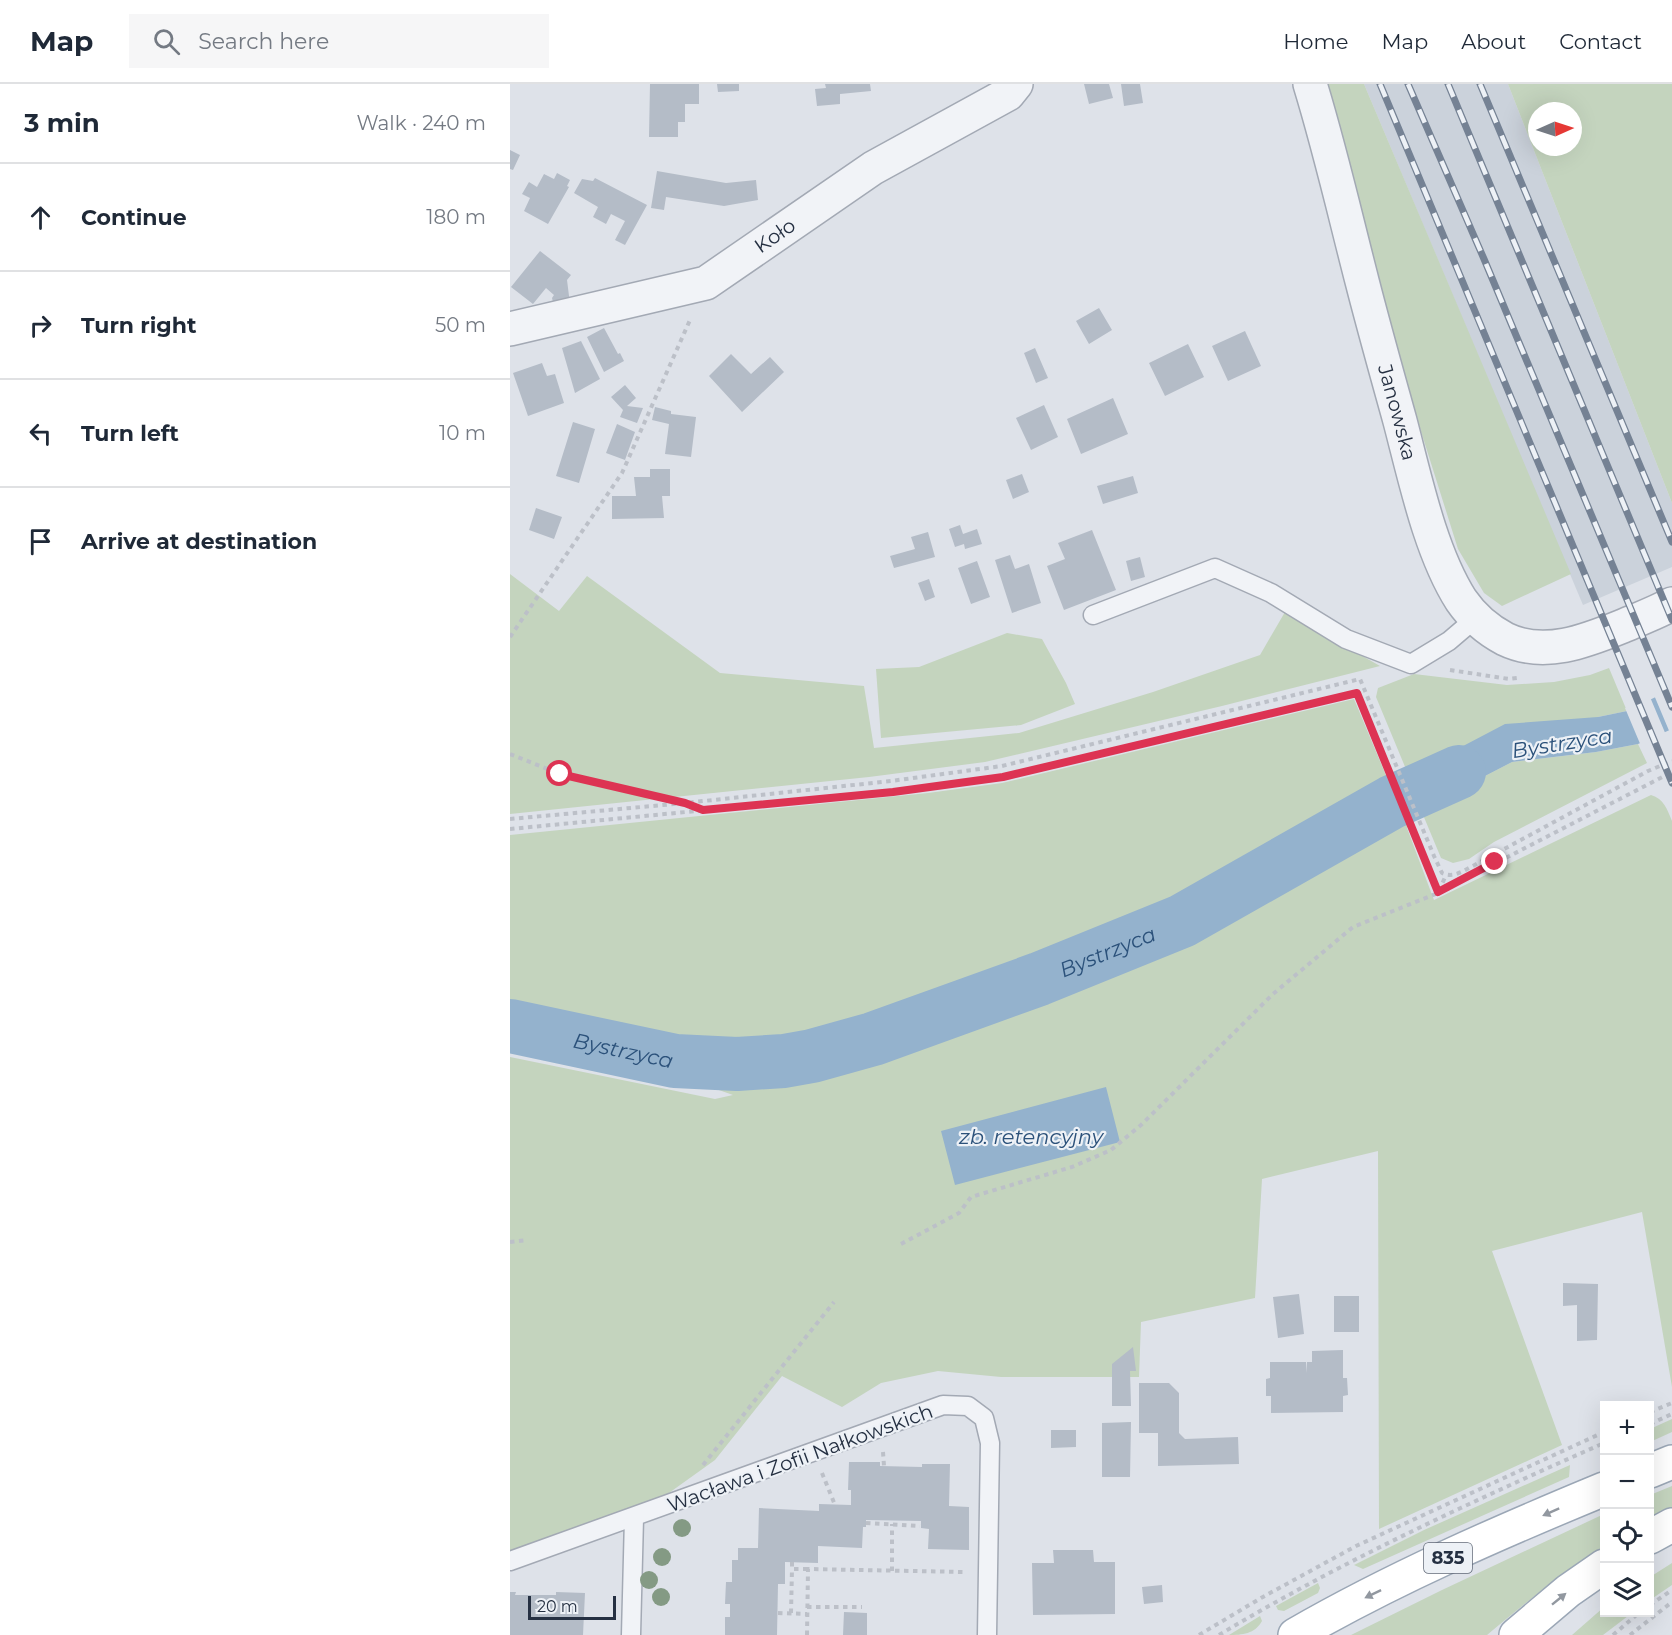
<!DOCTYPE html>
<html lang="en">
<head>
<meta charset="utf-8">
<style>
  :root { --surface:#fff; --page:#f6f6f7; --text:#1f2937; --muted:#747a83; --line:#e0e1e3 }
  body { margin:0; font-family:Montserrat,sans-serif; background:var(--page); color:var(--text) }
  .controls { position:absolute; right:18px; bottom:18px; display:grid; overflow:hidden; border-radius:0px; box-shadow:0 6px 24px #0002 }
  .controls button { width:54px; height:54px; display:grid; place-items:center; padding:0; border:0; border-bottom:2px solid var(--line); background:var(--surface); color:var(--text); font:30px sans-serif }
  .compass { position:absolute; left:1018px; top:18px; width:54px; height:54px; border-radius:50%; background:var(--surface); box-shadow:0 6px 24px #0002; rotate:87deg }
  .scale { position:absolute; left:18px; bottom:15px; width:88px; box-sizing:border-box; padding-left:6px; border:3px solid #253042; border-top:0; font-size:16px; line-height:21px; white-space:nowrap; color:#253042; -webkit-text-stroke:4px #edf1f6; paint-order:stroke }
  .stop { position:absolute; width:18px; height:18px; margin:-14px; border:4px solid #dd3353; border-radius:50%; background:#fff }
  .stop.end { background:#dd3353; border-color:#fff; box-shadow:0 2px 6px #0008 }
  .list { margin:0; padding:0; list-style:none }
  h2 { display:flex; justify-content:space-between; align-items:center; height:78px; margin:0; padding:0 24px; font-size:26px }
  h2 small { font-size:20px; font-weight:400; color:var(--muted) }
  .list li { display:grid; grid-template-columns:39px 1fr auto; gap:18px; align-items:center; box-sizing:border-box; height:108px; padding:0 24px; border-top:2px solid var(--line) }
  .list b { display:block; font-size:22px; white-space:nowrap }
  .list em { font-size:20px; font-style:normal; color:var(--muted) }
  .icon { flex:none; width:33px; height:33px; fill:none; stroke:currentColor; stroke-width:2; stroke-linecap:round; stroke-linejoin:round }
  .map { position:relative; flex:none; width:1162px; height:1551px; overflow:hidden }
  header { display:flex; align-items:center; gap:36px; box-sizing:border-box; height:84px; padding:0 30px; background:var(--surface); border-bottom:2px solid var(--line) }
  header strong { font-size:28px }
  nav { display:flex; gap:33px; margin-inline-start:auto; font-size:21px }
  .search { width:420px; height:54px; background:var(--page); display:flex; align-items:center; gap:15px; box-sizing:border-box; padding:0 21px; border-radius:0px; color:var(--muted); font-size:22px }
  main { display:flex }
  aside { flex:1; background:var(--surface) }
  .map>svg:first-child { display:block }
</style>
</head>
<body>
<header>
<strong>Map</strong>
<div class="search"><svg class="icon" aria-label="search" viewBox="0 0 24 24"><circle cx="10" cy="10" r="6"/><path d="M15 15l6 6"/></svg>Search here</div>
<nav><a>Home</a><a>Map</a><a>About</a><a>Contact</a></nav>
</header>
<main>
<aside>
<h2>3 min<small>Walk · 240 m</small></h2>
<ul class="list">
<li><svg class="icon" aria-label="ahead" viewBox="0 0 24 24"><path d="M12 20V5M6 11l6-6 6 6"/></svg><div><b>Continue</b></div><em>180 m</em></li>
<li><svg class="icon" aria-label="right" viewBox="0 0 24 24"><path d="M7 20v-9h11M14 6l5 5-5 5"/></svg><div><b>Turn right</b></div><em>50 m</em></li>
<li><svg class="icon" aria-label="left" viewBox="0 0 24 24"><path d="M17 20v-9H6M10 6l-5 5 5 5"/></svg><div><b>Turn left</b></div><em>10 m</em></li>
<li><svg class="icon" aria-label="arrive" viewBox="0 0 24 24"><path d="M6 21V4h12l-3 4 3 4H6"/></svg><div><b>Arrive at destination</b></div></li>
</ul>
</aside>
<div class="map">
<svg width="1162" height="1551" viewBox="0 0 1162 1551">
  <rect width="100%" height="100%" fill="#dee2e9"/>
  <path fill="#cbd2db" d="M854 0H998L1162 419V483L1073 521Z"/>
  <path fill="#c4d4be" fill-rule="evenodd" d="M814 0H854L1061 490 992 522 974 509 948 465 909 341Z
    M998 0H1162V419ZM1027 27H1063V63H1027Z
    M0 490 49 527 77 492 210 589 354 602 364 664 509 649 643 608 750 571 775 528 870 582 712 622 475 678 359 693 0 730Z
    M497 549 532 555 556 599 565 620 511 641 371 654 366 585 409 583Z
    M1099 584 1117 627 1088 633 911 725 1002 678 1086 668 1128 660 1137 679 984 758 959 775 943 779 931 774 911 726 897 744 924 816 1141 711C1154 715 1157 725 1162 737V1303L1132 1128 982 1167 1052 1361 869 1445 868 1067 752 1095 745 1214 631 1238 629 1293H491L428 1287 371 1299 332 1323 272 1292 205 1376 124 1434 0 1477V973L205 1015 223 1011 0 932V751L418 709 492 699 844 615 880 701 898 690 866 613 868 604 904 590 997 601 1044 598 1080 591Z
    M1162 1335V1348L1140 1358V1345Z
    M1060 1381 1059 1393 853 1485 844 1481 914 1446Z
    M1162 1402V1423L1140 1434V1411Z
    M1094 1430V1462C1053 1488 1015 1519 977 1551H841L932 1506Z
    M1162 1479V1501L1140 1516V1493Z
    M808 1499 810 1504 808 1509 774 1527 768 1526 766 1522Z
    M1094 1523V1528L1122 1529 1093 1551H1062Z
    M750 1532 752 1537C745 1550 732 1551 719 1551Z"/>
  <path fill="#94b2cd" d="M1162 605V645L1128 660 1086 668 1002 678 911 725 882 718 898 691 995 640 1088 633 1117 627Z
    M596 1003 610 1058 445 1101 431 1047Z"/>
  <path fill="#dee2e9" d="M1162 602V648L1160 649 1144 611Z
    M1140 613 1156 651 1131 662 1115 624Z
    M896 688 912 728 889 723 883 710Z"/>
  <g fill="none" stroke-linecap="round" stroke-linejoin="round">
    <path stroke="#94b2cd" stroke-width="54" id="s1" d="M0 942 165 977 227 980 274 977 302 972 363 955 529 895 672 837 882 718 949 688"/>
  </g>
  <path fill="#b4bcc7" d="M140 0H189V20H175V38H168V53H139Z
    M207 0H229V7L208 8Z
    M315 0H360L361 7 330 10V20L307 22 305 5 316 4Z
    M574 0H599L603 14 579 20Z
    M611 0H630L633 19 614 22Z
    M0 66 10 71 3 86 0 85Z
    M147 87 216 99 246 96 248 116 214 122 156 113 154 126 141 124Z
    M47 89 60 96 57 102 59 103 38 140 14 127 20 114 12 110 19 98 27 103 34 90 44 95Z
    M85 94 137 121 115 161 105 156 115 137 101 130 96 140 83 133 88 123 64 109 72 95 83 97Z
    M30 167 61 191 57 196 60 220 45 226 42 214 44 211 36 204 23 220 1 203Z
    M589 224 602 246 579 260 566 237Z
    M94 244 108 270 110 269 114 277 94 288 77 253Z
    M735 247 751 282 718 297 702 262Z
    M71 257 90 295 65 309 52 264Z
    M678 260 694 293 655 312 639 279Z
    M525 264 538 294 526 299 514 269Z
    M221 270 241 290 260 273 274 288 232 328 199 292Z
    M32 279 37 292 45 290 54 319 18 332 3 289Z
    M115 301 126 314 117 322 133 324 127 339 110 333 113 326 101 313Z
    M603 314 618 350 571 370 557 335Z
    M534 321 548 353 521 366 506 334Z
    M145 323 161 327V330L186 333 181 373 155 370 159 340 142 336Z
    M63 338 85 345 69 399 46 392Z
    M107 340 125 348 115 376 96 369Z
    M140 385H160V412H152L154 434 102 435V412H126L124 393H140Z
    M512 390 519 408 503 415 496 396Z
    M623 392 628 409 593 420 587 402Z
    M26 424 52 433 44 455 19 446Z
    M450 441 453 450 467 445 472 460 455 465 454 460 445 463 439 445Z
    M582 446 606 506 554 526 537 482 555 475 548 459Z
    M418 448 425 473 384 484 380 472 405 465 401 453Z
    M500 471 505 485 519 480 531 519 502 529 485 476Z
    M630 473 635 493 621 497 616 477Z
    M467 477 480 513 461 520 448 484Z
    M419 495 425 513 415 517 408 499Z
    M1053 1199 1088 1200 1087 1256 1067 1257V1221L1053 1222Z
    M789 1210 794 1250 768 1254 763 1213Z
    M824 1212H849V1248H824Z
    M623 1263 626 1287H620L621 1322H602V1280Z
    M833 1266V1294H837L838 1311 833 1312V1328L761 1329V1312H756V1295L760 1294V1278H796L797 1289V1278H802V1267Z
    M629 1299H659L669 1309V1349L675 1355 728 1353 729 1380 648 1382V1349H629Z
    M621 1338 620 1393H592V1339Z
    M541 1346H566V1363L541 1364Z
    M339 1378H370V1382L412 1383V1380H440L439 1422 459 1423V1466L418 1465 419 1445 411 1444V1437L356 1436V1443H353L352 1464 308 1462V1479L275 1478V1500H268L267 1551H215V1533H220V1520H215L216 1498H222V1476H228V1464H248L249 1424 309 1427V1420L341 1421V1406H338Z
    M543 1466H583L584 1478H605V1530L523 1531 522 1479H544Z
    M652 1501 653 1518 634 1520 632 1503Z
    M0 1508H6L5 1511H46V1508L75 1509 73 1551H0Z
    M334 1528 357 1529V1551H333Z"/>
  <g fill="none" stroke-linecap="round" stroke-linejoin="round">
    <g stroke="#a3a9b4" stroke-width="21">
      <path id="service" d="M583 531 705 484 761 509 836 555 901 580 939 557 966 534
        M0 1477 433 1321 458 1322 474 1334 480 1359 477 1551
        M121 1551 124 1434"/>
    </g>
    <g stroke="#a3a9b4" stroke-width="36">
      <g id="minor">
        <path id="s2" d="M0 245 196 199 363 84 498 10 506 0"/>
      </g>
    </g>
    <g stroke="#a3a9b4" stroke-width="36">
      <g id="tertiary">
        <path id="s3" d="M800 0C820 65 835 131 852 197 864 244 877 290 890 337 905 394 920 467 951 516 962 532 978 546 995 555 1034 574 1076 557 1113 542 1129 535 1146 529 1162 520"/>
      </g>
    </g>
    <g stroke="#9ba7b6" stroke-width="36">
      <path id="primary" d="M1140 1387 1162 1378
        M1140 1453 1162 1441
        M785 1551C884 1494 990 1448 1094 1405
        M1006 1551 1058 1507 1094 1482"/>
    </g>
    <path stroke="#bcc0c8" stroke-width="4" stroke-dasharray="4.5 4.5" stroke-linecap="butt" d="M0 553 112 389 180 236
      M940 586 999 595 1007 594
      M0 670 50 690 169 718
      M177 720 192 726
      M0 735 175 719 381 697 492 682 850 595 924 772 932 789C943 794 951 788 961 783L1138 687 1162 677
      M0 745 383 708 493 693 847 609 928 809 1162 688
      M0 1158 17 1156
      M391 1160 449 1129 461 1113 562 1083 601 1066 631 1041 763 910 843 843 928 809 936 791
      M1140 1328 1162 1319
      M1140 1340 1162 1330
      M373 1368 374 1382
      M193 1381 324 1218
      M312 1389 325 1421
      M356 1439 410 1442
      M282 1478V1485H298
      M382 1487V1440
      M1140 1521 1162 1506
      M297 1523H352
      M268 1529 297 1530
      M281 1529 282 1485
      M297 1551 298 1485 454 1488
      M689 1551 751 1514 846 1462 1094 1348
      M709 1551C832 1477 963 1417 1094 1359
      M1103 1551 1130 1528
      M1120 1551 1162 1518"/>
    <use href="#service" stroke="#f1f3f7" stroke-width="18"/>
    <use href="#minor" stroke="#f1f3f7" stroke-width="33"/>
    <use href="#tertiary" stroke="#f1f3f7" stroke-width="33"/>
    <use href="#primary" stroke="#fff" stroke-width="33"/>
    <g stroke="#758294" stroke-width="7">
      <path id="rail" d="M870 0 1162 699
        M898 0 974 175 1162 623
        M938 0 1162 536
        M970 0 1162 458"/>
    </g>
    <use href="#rail" stroke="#edf1f6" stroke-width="4.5" stroke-dasharray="14" stroke-linecap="butt"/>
  </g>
  <g fill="#849a84">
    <circle cx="172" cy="1444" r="9"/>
    <circle cx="152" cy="1473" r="9"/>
    <circle cx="139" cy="1496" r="9"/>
    <circle cx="151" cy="1513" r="9"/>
  </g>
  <defs><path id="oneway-solid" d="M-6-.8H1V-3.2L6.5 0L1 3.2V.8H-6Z" transform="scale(1.5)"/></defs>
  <g fill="#9298a0">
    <use href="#oneway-solid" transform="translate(1041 1428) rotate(156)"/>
    <use href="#oneway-solid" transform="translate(863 1510) rotate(154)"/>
    <use href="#oneway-solid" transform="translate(1049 1515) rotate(-39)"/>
  </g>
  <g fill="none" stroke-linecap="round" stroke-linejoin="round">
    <path stroke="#dd3353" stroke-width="8" d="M50 690 175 719 193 726 383 708 493 693 847 609 928 808 985 778"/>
  </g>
  <g text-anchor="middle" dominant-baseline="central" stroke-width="4.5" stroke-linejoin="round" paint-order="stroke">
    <rect fill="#edf1f6" stroke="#616a78" stroke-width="1.5" x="914" y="1459" width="48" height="30" rx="4.5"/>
    <g font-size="18" font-weight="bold" fill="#253042">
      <text x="938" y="1474">835</text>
    </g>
    <g font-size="20" fill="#253042" stroke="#edf1f6">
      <text stroke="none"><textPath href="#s2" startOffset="285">Koło</textPath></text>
      <text stroke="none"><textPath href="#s3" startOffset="340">Janowska</textPath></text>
      <text transform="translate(290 1374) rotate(-20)">Wacława i Zofii Nałkowskich</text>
    </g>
    <g font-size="21" font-style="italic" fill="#2b517a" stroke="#edf1f6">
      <text transform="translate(1052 659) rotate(-9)">Bystrzyca</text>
      <text stroke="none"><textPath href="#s1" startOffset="620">Bystrzyca</textPath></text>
      <text stroke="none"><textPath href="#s1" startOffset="116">Bystrzyca</textPath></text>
      <text x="521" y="1052">zb. retencyjny</text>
    </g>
  </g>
</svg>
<div class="controls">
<button>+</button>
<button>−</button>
<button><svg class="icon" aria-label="locate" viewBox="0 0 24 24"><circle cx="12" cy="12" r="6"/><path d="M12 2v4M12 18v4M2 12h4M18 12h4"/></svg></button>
<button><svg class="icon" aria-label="layers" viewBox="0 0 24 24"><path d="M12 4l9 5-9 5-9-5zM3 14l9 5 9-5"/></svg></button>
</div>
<svg class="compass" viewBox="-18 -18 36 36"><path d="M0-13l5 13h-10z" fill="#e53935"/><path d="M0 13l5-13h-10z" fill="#747a83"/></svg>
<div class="scale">20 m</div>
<div class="stop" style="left:50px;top:690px"></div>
<div class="stop end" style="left:985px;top:778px"></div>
</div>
</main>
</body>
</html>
